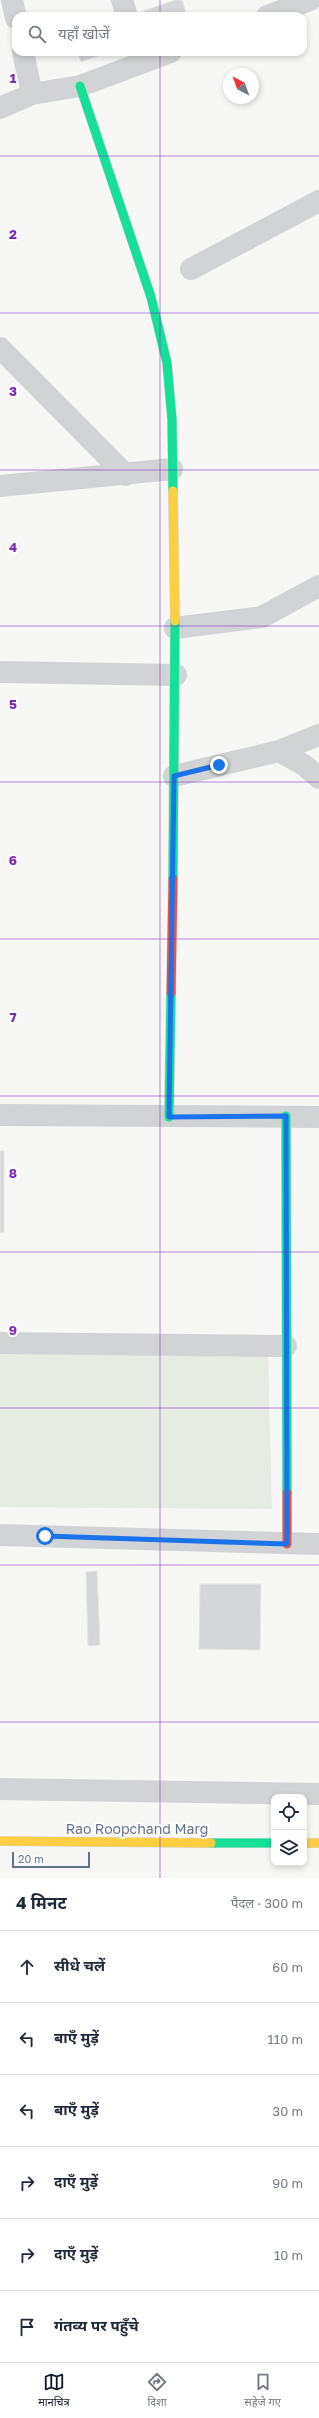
<!DOCTYPE html>
<html lang="hi">
<head>
<meta charset="utf-8">
<style>
  :root { --surface:#fff; --page:#f6f6f7; --text:#1f2937; --muted:#747a83; --line:#e0e1e3; --accent:#111827 }
  body { margin:0; font-family:"Golos Text","Noto Sans Devanagari",sans-serif; background:var(--page); color:var(--text) }
  .controls { position:absolute; right:12px; bottom:12px; display:grid; overflow:hidden; border-radius:8px; box-shadow:0 2px 6px #0003 }
  .controls button { width:36px; height:36px; display:grid; place-items:center; padding:0; border:0; border-bottom:1px solid var(--line); background:var(--surface); color:var(--text); font:20px sans-serif }
  .compass { position:absolute; left:223px; top:68px; width:36px; height:36px; border-radius:50%; background:var(--surface); box-shadow:0 2px 6px #0003; rotate:319deg }
  .scale { position:absolute; left:12px; bottom:10px; width:78px; box-sizing:border-box; padding-left:4px; border:2px solid #647289; border-top:0; font-size:11px; line-height:14px; white-space:nowrap; color:#647289; -webkit-text-stroke:3px #fff; paint-order:stroke }
  .stop { position:absolute; width:12px; height:12px; margin:-9px; border:3px solid #1a73e8; border-radius:50%; background:#fff }
  .stop.end { background:#1a73e8; border-color:#fff; box-shadow:0 1px 4px #0008 }
  .list { margin:0; padding:0; list-style:none }
  h2 { display:flex; justify-content:space-between; align-items:center; height:52px; margin:0; padding:0 16px; font-size:17px }
  h2 small { font-size:13px; font-weight:400; color:var(--muted) }
  .list li { display:grid; grid-template-columns:26px 1fr auto; gap:12px; align-items:center; box-sizing:border-box; height:72px; padding:0 16px; border-top:1px solid var(--line) }
  .list b { display:block; font-size:15px; white-space:nowrap }
  .list em { font-size:13px; font-style:normal; color:var(--muted) }
  .icon { flex:none; width:22px; height:22px; fill:none; stroke:currentColor; stroke-width:2; stroke-linecap:round; stroke-linejoin:round }
  .map { position:relative; flex:none; width:319px; height:1878px; overflow:hidden }
  .search { position:absolute; background:var(--surface); box-shadow:0 2px 6px #0003; left:12px; right:12px; top:12px; height:44px; display:flex; align-items:center; gap:10px; box-sizing:border-box; padding:0 14px; border-radius:12px; color:var(--muted); font-size:15px }
  .sheet { height:484px; background:var(--surface) }
  nav { display:flex; justify-content:space-around; align-items:center; box-sizing:border-box; height:56px; border-top:1px solid var(--line); background:var(--surface); font-size:11px; color:var(--muted) }
  nav a { display:grid; justify-items:center; gap:2px }
  nav .on { color:var(--accent) }
  .map>svg:first-child { display:block }
</style>
</head>
<body>
<div class="map">
<svg width="319" height="1878" viewBox="0 0 319 1878">
  <rect width="100%" height="100%" fill="#f7f7f6"/>
  <path fill="#e6ebe4" d="M0 1353 268 1354 272 1509 0 1507Z"/>
  <path fill="#d5d6d7" stroke="#e6e6e6" d="M175 0H182L187 16H139L138 13Z
    M77 52H109L81 62Z
    M0 1151H4V1232L0 1233Z
    M97 1571 100 1645 88 1646 86 1572Z
    M200 1584H261L260 1650 199 1649Z"/>
  <g fill="none" stroke-linecap="round" stroke-linejoin="round">
    <g stroke="#d3d5d7" stroke-width="10">
      <path id="fast" d="M80 86 151 297 167 363 172 419 173 491
        M173 879 175 621
        M286 1116 287 1493
        M169 1117 171 993
        M211 1843H274"/>
    </g>
    <g stroke="#d3d5d7" stroke-width="10">
      <path id="slow" d="M173 491 175 621
        M0 1841 211 1843
        M304 1843H319"/>
    </g>
    <g stroke="#d3d5d7" stroke-width="10">
      <path id="jam" d="M171 993 173 879
        M287 1493V1544"/>
    </g>
    <path stroke="#d2d3d5" stroke-width="22" d="M12 0 16 18
      M122 0 127 16
      M267 16 310 0
      M23 52 32 94
      M0 108 32 94 80 86 171 52
      M191 269 319 201
      M0 348 126 475
      M0 486 172 469
      M175 628 262 617 319 586
      M0 672 176 675
      M279 751 319 735
      M174 776 279 751 304 765 319 778
      M0 1115 319 1117
      M0 1343 286 1346
      M0 1535 319 1544
      M0 1789 319 1794"/>
    <use href="#fast" stroke="#16e098" stroke-width="9"/>
    <use href="#slow" stroke="#ffcf43" stroke-width="9"/>
    <use href="#jam" stroke="#f24e42" stroke-width="9"/>
  </g>
  <g fill="none" stroke-linecap="round" stroke-linejoin="round">
    <path stroke="#1a73e8" stroke-width="5" d="M45 1536 287 1544 286 1116 169 1117 174 776 219 765"/>
  </g>
  <path fill="none" stroke="#7b2cbf" stroke-width="1" stroke-opacity="0.55" d="M160 0V16M160 52V1878M0 156H319M0 313H319M0 470H319M0 626H319M0 782H319M0 939H319M0 1096H319M0 1252H319M0 1408H319M0 1565H319M0 1722H319"/>
  <g text-anchor="middle" dominant-baseline="central" stroke-width="4" stroke-linejoin="round" paint-order="stroke">
    <g font-size="14" fill="#647289" stroke="#fff">
      <text x="137" y="1828">Rao Roopchand Marg</text>
    </g>
  </g>
  <g font-size="13" text-anchor="middle" font-weight="bold" fill="#7b2cbf" stroke="#fff" stroke-width="4" stroke-linejoin="round" paint-order="stroke">
    <text x="13" y="83">1</text>
    <text x="13" y="239">2</text>
    <text x="13" y="396">3</text>
    <text x="13" y="552">4</text>
    <text x="13" y="709">5</text>
    <text x="13" y="865">6</text>
    <text x="13" y="1022">7</text>
    <text x="13" y="1178">8</text>
    <text x="13" y="1335">9</text>
  </g>
</svg>
<div class="controls">
<button><svg class="icon" aria-label="locate" viewBox="0 0 24 24"><circle cx="12" cy="12" r="6"/><path d="M12 2v4M12 18v4M2 12h4M18 12h4"/></svg></button>
<button><svg class="icon" aria-label="layers" viewBox="0 0 24 24"><path d="M12 4l9 5-9 5-9-5zM3 14l9 5 9-5"/></svg></button>
</div>
<svg class="compass" viewBox="-18 -18 36 36"><path d="M0-13l5 13h-10z" fill="#e53935"/><path d="M0 13l5-13h-10z" fill="#747a83"/></svg>
<div class="scale">20 m</div>
<div class="stop" style="left:45px;top:1536px"></div>
<div class="stop end" style="left:219px;top:765px"></div>
<div class="search"><svg class="icon" aria-label="search" viewBox="0 0 24 24"><circle cx="10" cy="10" r="6"/><path d="M15 15l6 6"/></svg>यहाँ खोजें</div>
</div>
<section class="sheet">
<h2>4 मिनट<small>पैदल · 300 m</small></h2>
<ul class="list">
<li><svg class="icon" aria-label="ahead" viewBox="0 0 24 24"><path d="M12 20V5M6 11l6-6 6 6"/></svg><div><b>सीधे चलें</b></div><em>60 m</em></li>
<li><svg class="icon" aria-label="left" viewBox="0 0 24 24"><path d="M17 20v-9H6M10 6l-5 5 5 5"/></svg><div><b>बाएँ मुड़ें</b></div><em>110 m</em></li>
<li><svg class="icon" aria-label="left" viewBox="0 0 24 24"><path d="M17 20v-9H6M10 6l-5 5 5 5"/></svg><div><b>बाएँ मुड़ें</b></div><em>30 m</em></li>
<li><svg class="icon" aria-label="right" viewBox="0 0 24 24"><path d="M7 20v-9h11M14 6l5 5-5 5"/></svg><div><b>दाएँ मुड़ें</b></div><em>90 m</em></li>
<li><svg class="icon" aria-label="right" viewBox="0 0 24 24"><path d="M7 20v-9h11M14 6l5 5-5 5"/></svg><div><b>दाएँ मुड़ें</b></div><em>10 m</em></li>
<li><svg class="icon" aria-label="arrive" viewBox="0 0 24 24"><path d="M6 21V4h12l-3 4 3 4H6"/></svg><div><b>गंतव्य पर पहुँचे</b></div></li>
</ul>
</section>
<nav>
<a class="on"><svg class="icon" aria-label="map" viewBox="0 0 24 24"><path d="M3 6l6-2 6 2 6-2v14l-6 2-6-2-6 2zM9 4v14M15 6v14"/></svg>मानचित्र</a>
<a><svg class="icon" aria-label="directions" viewBox="0 0 24 24"><path d="M12 3l9 9-9 9-9-9zM9 14v-3h6M13 9l2 2-2 2"/></svg>दिशा</a>
<a><svg class="icon" aria-label="saved" viewBox="0 0 24 24"><path d="M7 4h10v16l-5-4-5 4z"/></svg>सहेजे गए</a>
</nav>
</body>
</html>
